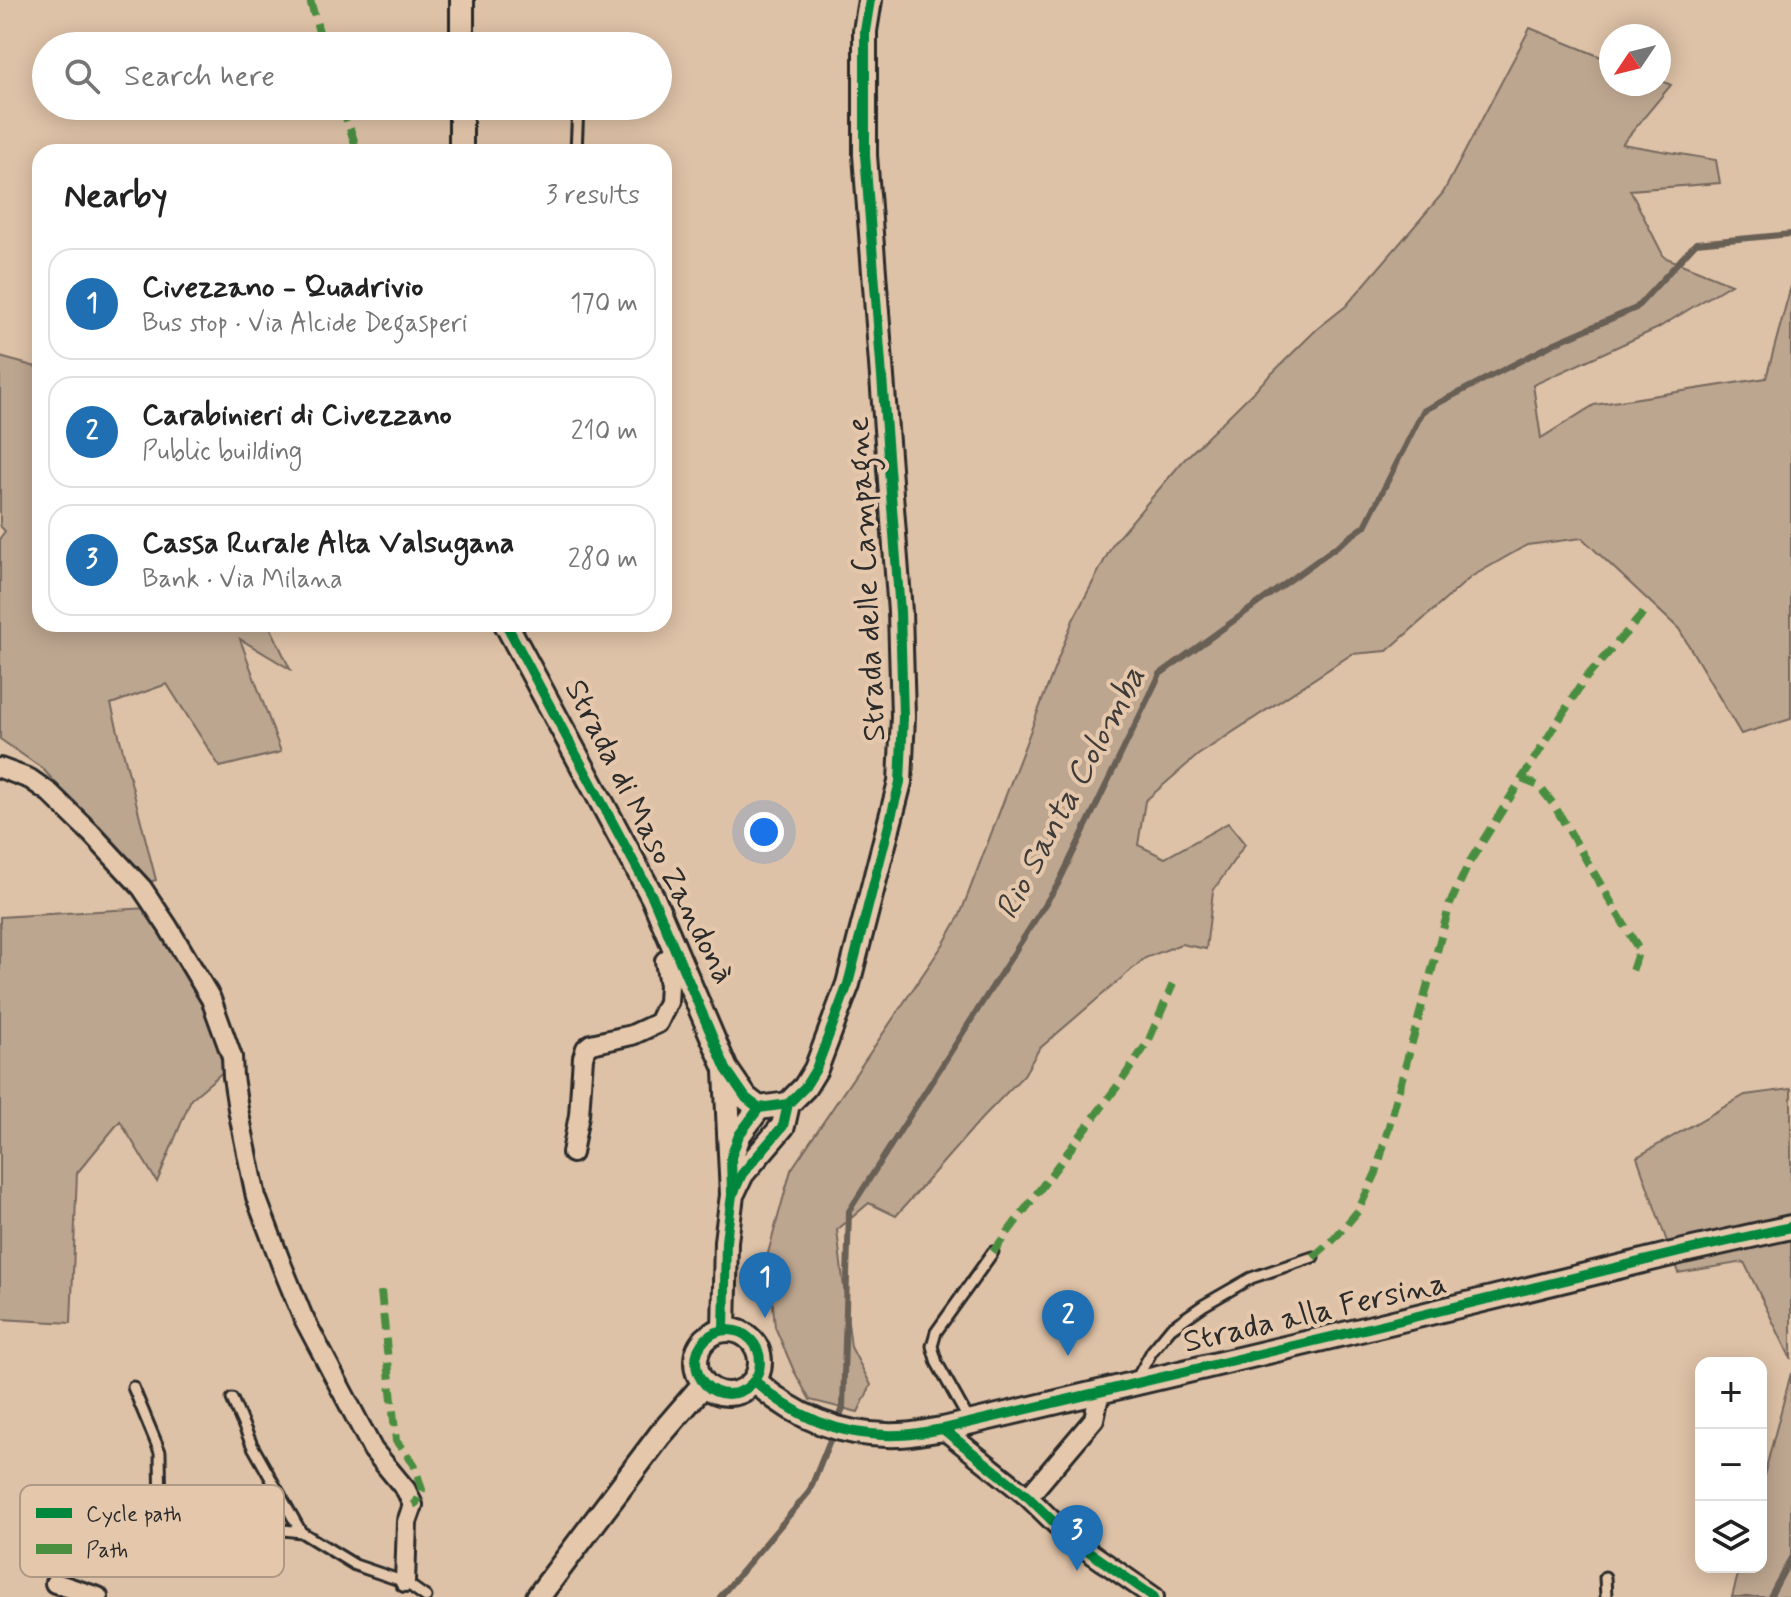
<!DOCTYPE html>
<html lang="en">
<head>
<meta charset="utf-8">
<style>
  :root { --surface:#fff; --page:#f6f6f6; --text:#222; --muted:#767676; --line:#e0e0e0; --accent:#1f6fb2 }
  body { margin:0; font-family:Mynerve,sans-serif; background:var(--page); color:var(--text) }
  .controls { position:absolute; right:24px; bottom:24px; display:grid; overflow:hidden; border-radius:16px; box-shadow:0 4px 20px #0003 }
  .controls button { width:72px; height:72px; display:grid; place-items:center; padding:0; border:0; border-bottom:2px solid var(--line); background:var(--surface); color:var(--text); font:40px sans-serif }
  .compass { position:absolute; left:1599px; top:24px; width:72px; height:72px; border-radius:50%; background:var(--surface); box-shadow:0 4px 20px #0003; rotate:235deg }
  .you { position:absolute; left:764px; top:832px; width:28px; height:28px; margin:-20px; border:6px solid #fff; border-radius:50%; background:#1a73e8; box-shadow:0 0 0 12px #1a73e833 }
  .badge { display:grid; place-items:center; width:52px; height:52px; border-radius:50%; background:var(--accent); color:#fff; font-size:26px; font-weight:700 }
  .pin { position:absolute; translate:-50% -66px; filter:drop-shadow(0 2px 4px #0008) }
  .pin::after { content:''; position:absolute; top:42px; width:28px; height:24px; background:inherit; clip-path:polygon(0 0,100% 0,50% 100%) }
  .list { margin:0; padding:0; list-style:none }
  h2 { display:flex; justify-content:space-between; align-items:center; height:104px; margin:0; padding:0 32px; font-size:34px }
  h2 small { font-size:26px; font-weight:400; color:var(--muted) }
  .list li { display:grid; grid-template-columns:52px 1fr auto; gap:24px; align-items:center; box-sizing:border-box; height:112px; margin:0 16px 16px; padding:0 16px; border:2px solid var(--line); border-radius:24px }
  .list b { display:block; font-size:30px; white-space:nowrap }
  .list p { margin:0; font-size:26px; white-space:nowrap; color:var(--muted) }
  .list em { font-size:26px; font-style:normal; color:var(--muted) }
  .icon { flex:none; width:44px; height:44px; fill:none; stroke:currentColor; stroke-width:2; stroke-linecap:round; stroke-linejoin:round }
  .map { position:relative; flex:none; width:1791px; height:1597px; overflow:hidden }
  .search { position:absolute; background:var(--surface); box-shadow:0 4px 20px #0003; left:32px; top:32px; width:640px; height:88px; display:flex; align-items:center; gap:20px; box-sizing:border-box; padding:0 28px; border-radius:44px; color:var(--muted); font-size:30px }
  .panel { position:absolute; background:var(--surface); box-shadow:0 4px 20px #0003; left:32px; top:144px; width:640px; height:488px; border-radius:24px }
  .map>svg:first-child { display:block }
</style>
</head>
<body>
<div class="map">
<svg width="1791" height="1597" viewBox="0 0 1791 1597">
  <rect width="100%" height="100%" fill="#dec2a7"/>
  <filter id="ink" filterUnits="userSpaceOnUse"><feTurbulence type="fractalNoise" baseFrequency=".0125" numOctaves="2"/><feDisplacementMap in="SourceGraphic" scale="16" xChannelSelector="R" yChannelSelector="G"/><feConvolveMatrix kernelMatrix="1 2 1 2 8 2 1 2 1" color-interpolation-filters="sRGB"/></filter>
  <g filter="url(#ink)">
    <path fill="#bda690" stroke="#74685e" stroke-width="2" d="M1530 28 1611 61V84H1659V80L1671 85 1622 144 1716 160 1720 183 1630 190 1664 257 1731 284 1656 329 1533 385 1541 438 1594 405 1766 378 1791 286V719L1741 734 1679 629 1582 538 1527 545 1471 577 1387 651 1352 654 1198 755 1145 801 1138 845 1165 858 1228 823 1245 844 1213 891 1206 949 1181 944 1145 958 1039 1049 1024 1075 982 1118 896 1216 869 1203 837 1230 851 1347 871 1385 858 1412 810 1400 794 1371 775 1327 768 1253 791 1170 944 943 960 915 1073 620 1114 542 1183 461 1317 329 1346 306 1443 193Z
      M0 357 40 368V624H269L290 669 240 639 281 752 220 767 167 684 111 704 156 880 146 883 43 769 0 739V538L5 531 0 526Z
      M164 907 218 988 225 1070 191 1099 157 1182 120 1121 77 1173 71 1323 0 1319V917Z
      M1791 1089V1359L1744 1262 1678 1273 1637 1157 1745 1095Z
      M1791 1373V1597H1732L1740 1567H1761V1487Z"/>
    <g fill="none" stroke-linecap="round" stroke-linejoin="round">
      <path stroke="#685e54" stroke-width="6" d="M720 1597 809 1492 843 1408 849 1211 1058 884 1160 674 1365 526 1423 411 1555 343 1636 308 1696 243 1791 234
        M1770 1597 1791 1558"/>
      <g stroke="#2b2b2b" stroke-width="15">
        <path id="service" d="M576 152 578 106
          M1136 1380 1152 1351 1171 1328 1204 1305 1251 1278 1313 1257
          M133 1387 160 1452 161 1522 248 1526 301 1532
          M232 1399 252 1445 301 1532 355 1565 405 1582 426 1597
          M970 1422 937 1363 932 1346 936 1332 993 1252
          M1605 1577 1606 1597"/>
      </g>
      <g stroke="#2b2b2b" stroke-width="24">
        <path id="minor" d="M0 768 30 779 50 793 91 833 142 888 168 927 211 999 232 1057 233 1077 238 1109 256 1197 282 1266 302 1315 373 1450 406 1490 413 1505 407 1522 405 1582
          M572 1153 579 1115 583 1057 586 1048 591 1044 632 1035 658 1023 668 1002 669 985 665 961 677 951
          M943 1429 1028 1497 1071 1539 1154 1597
          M1028 1497 1094 1419 1100 1391
          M55 1583 98 1597"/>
      </g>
      <g stroke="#2b2b2b" stroke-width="28">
        <path id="tertiary" d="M462 46V0
          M461 152V106
          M506 624 653 898 726 1069 746 1098 759 1108
          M759 1108 788 1104 805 1087 816 1069 848 984 900 782 903 716 900 612 865 155V31L870 0
          M732 1156 739 1135 759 1108
          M734 1191 742 1174 783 1126 788 1104
          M724 1329 726 1241 732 1195 726 1071
          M696 1362a32 32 0 1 1 64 0a32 32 0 1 1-64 0Z
          M755 1381C796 1419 843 1437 899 1435 913 1435 928 1431 943 1429L1352 1332 1684 1251 1791 1227
          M538 1597 660 1435 704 1384"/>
      </g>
      <use href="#service" stroke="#e5c8ac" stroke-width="9"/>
      <use href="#minor" stroke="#e5c8ac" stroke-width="18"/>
      <use href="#tertiary" stroke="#e5c8ac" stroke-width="22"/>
      <path stroke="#4a8e3f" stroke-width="8" stroke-dasharray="16 8" stroke-linecap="butt" d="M310 0 323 46
        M342 106 358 152
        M1522 779 1539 786 1554 805 1639 950 1631 974
        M993 1252 1122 1080 1148 1042 1173 984
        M1313 1257 1334 1239 1358 1211 1376 1173 1450 904 1469 863 1584 680 1647 609
        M381 1291 396 1441 414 1464 422 1490 416 1503 413 1505"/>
      <g stroke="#e5c8ac" stroke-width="15">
        <path id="cycleway" d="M506 624 653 898 726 1069 746 1098 759 1108
          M759 1108 788 1104 805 1087 816 1069 848 984 900 782 903 716 900 612 865 155V31L870 0
          M734 1192 742 1174 783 1126 788 1104
          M724 1329 726 1241 732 1195 731 1157 739 1135 759 1108
          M696 1362a32 32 0 1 1 64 0a32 32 0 1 1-64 0Z
          M755 1381C796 1419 843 1437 899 1435 913 1435 928 1431 943 1429L1352 1332 1684 1251 1791 1227
          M943 1429 1028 1497 1071 1539 1154 1597"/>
      </g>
      <use href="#cycleway" stroke="#00873e" stroke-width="10"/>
    </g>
  </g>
  <g text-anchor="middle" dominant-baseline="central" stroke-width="8" stroke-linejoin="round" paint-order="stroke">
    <g font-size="32" fill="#2b2b2b" stroke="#e5c8ac">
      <text transform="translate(867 579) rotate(-93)">Strada delle Campagne</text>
      <text transform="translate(649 832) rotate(63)">Strada di Maso Zandonà</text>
      <text transform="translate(1315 1313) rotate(-13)">Strada alla Fersina</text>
    </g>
    <g font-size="34" font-style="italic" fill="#3f3c39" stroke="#e5c8ac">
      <text transform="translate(1071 793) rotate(-62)">Rio Santa Colomba</text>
    </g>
  </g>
  <rect x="20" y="1485" width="264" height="92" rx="12" fill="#e5c8ac" stroke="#ad9985" stroke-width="2"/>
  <rect x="36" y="1508" width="36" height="10" fill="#00873e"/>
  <rect x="36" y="1544" width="36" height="10" fill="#4a8e3f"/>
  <g font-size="22" fill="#2b2b2b">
    <text x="86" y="1521">Cycle path</text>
    <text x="86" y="1557">Path</text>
  </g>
</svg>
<div class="controls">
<button>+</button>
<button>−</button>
<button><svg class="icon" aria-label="layers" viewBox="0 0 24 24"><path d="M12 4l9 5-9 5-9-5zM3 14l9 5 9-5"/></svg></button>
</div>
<svg class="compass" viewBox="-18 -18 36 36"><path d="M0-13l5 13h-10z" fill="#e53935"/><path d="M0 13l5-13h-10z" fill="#767676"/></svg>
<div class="you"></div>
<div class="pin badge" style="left:765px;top:1318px">1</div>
<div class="pin badge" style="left:1068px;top:1356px">2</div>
<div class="pin badge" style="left:1077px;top:1571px">3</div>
<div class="search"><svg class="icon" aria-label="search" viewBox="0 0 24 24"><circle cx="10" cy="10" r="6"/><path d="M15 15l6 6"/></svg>Search here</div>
<section class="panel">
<h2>Nearby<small>3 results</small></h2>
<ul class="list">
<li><span class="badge">1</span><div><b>Civezzano - Quadrivio</b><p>Bus stop · Via Alcide Degasperi</p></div><em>170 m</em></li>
<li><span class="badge">2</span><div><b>Carabinieri di Civezzano</b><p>Public building</p></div><em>210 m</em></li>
<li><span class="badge">3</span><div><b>Cassa Rurale Alta Valsugana</b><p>Bank · Via Milana</p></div><em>280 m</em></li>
</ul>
</section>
</div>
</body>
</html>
